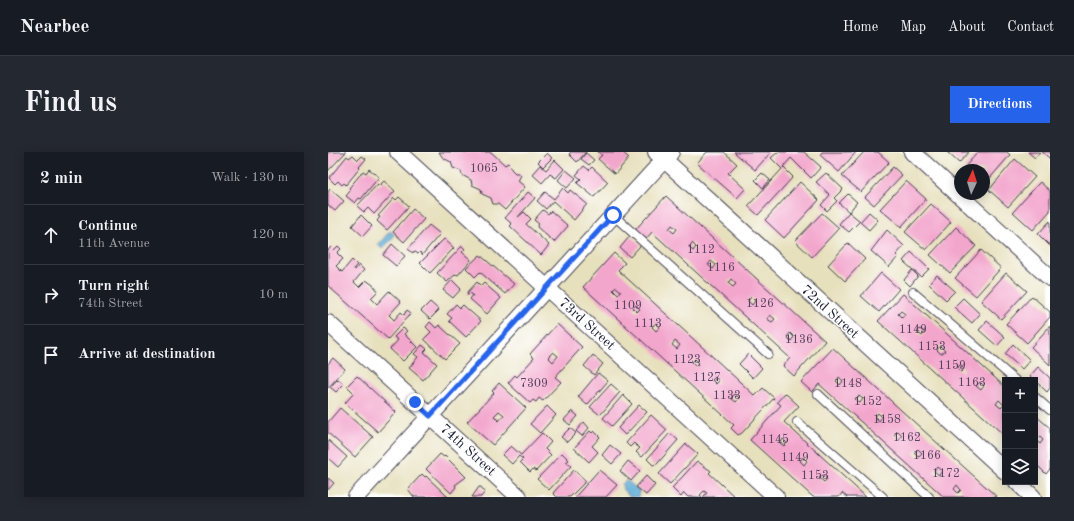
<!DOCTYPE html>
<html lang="en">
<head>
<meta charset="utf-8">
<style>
  :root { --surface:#171b24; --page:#242831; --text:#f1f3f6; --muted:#9ea1a6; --line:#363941; --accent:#2563eb }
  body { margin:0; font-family:"Old Standard TT",serif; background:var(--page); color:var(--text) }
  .controls { position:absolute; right:12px; bottom:12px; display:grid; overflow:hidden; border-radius:0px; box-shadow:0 2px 10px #0003 }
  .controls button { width:36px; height:36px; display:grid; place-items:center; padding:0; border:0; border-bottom:1px solid var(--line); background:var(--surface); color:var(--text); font:20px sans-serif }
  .compass { position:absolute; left:626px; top:12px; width:36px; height:36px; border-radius:50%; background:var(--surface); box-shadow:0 2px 10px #0003; rotate:4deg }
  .stop { position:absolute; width:12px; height:12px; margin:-9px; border:3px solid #2563eb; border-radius:50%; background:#fff }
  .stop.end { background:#2563eb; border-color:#fff; box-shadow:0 1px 4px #0008 }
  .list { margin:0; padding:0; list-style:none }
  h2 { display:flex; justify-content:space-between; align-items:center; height:52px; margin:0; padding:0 16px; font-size:17px }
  h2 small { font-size:13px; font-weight:400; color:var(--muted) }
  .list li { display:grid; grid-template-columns:26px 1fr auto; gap:12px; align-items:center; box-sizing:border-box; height:60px; padding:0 16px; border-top:1px solid var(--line) }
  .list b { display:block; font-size:15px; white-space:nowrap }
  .list p { margin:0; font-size:13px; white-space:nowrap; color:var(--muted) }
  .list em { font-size:13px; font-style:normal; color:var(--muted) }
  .icon { flex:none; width:22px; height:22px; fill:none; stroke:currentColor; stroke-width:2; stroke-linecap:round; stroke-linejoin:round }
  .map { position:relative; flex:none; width:722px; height:345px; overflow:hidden; border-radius:0px }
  header { display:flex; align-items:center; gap:24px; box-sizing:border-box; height:56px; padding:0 20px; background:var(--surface); border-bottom:1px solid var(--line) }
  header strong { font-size:19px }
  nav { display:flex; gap:22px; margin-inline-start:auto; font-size:14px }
  .intro { display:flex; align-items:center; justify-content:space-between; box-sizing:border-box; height:96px; padding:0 24px }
  h1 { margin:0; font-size:28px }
  .button { padding:10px 18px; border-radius:0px; background:var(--accent); color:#fff; font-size:14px; font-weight:700 }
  main { display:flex; gap:24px; padding:0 24px }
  aside { flex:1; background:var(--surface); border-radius:0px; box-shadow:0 2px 10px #0003 }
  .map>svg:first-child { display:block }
</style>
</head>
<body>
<header>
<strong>Nearbee</strong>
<nav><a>Home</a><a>Map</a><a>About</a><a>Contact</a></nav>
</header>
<div class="intro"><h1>Find us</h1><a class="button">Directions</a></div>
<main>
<aside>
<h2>2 min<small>Walk · 130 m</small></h2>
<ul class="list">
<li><svg class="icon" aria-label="ahead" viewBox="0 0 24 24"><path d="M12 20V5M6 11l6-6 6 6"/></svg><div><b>Continue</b><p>11th Avenue</p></div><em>120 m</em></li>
<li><svg class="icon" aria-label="right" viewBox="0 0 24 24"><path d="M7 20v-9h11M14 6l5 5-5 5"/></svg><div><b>Turn right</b><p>74th Street</p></div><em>10 m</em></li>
<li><svg class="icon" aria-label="arrive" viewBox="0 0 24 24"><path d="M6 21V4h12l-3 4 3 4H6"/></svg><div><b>Arrive at destination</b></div></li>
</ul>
</aside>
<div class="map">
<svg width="722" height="345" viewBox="0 0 722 345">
  <rect width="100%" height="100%" fill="#fff"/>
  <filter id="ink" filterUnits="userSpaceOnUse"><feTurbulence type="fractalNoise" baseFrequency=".025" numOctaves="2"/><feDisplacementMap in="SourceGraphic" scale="8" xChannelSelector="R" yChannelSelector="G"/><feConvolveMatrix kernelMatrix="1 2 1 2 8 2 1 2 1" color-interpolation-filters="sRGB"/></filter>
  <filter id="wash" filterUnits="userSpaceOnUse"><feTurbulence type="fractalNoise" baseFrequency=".012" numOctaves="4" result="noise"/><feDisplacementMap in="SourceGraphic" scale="16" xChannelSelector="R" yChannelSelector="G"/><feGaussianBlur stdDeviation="0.9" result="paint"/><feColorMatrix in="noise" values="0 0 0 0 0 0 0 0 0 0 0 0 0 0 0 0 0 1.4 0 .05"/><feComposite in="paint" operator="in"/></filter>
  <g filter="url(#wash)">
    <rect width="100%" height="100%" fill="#e7e0bd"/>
    <path fill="#5caad6" stroke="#3f6688" d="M62 79 66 82 64 87 54 97 50 93Z
      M297 329 301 330 311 339 310 345H302L295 338 294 332Z"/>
    <g id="blocks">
      <path fill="#f3a6cc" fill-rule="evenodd" d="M0 0H18L0 19Z
        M111 0H163L177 13 180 11 183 14V17L187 21H190L193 23 190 29 197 35 177 58 170 52H165L163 46 154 42 153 37 144 33 143 28 134 23 133 19 125 16 123 10 115 6Z
        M243 0H258L249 10 241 2Z
        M270 0H294L301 6 287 22 270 7 274 3Z
        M379 0H396L409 12 400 21 417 37 409 46 369 11Z
        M406 0H443L427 18Z
        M450 0H476L493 15 483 26 463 6 455 15 465 25 430 63 420 54 454 17 443 6Z
        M494 0H528L511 20 492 3Z
        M536 0H550L561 10 533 40 514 24Z
        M619 0H641L631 11Z
        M650 0H679L682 3 656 33V18H639L636 16Z
        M700 0H712L707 6Z
        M714 0H722V7L719 4Z
        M219 1 224 6 215 15 210 10Z
        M258 1 266 8 261 13 253 7Z
        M25 3 30 8 34 4 38 7 31 15 32 16 18 33 16 31 14 33 10 29 7 32 1 26 19 4 21 6Z
        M687 7 707 25 680 55 661 38Z
        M227 8 236 17 228 26 222 22 214 31 204 22 212 13 218 18Z
        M256 14 261 18 264 15 280 30 266 45 249 31 253 27 248 23Z
        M565 15 574 23 546 53 537 45Z
        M41 17 51 25 33 47 31 46 27 51 18 44 23 38 21 36 35 19 38 21Z
        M238 18 248 26 239 36 230 28Z
        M434 21 442 28 435 36 427 28Z
        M498 21 515 37 506 46 509 49 499 59 493 53 502 43 488 30Z
        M56 29 67 39 46 62 40 56 36 60 29 54 50 32 51 34Z
        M578 29 598 47 573 75 552 57Z
        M472 30 491 48 456 86 437 68Z
        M712 30 722 39V59L705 78 685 60Z
        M235 36 240 41 242 38 259 52 246 68 225 49 218 57 209 49 217 40 226 47Z
        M2 37 16 49 7 59 0 53V40Z
        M200 40 207 46 190 65 196 60 203 67 198 72 221 93 213 103 182 74 184 72 177 66Z
        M520 42 529 50 521 60 511 51Z
        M338 44 497 189 466 224 455 214 462 206 324 80 317 88 307 78ZM344 73 349 77 346 81 341 77ZM364 91 368 95 365 99 361 95ZM383 109 388 113 385 117 380 113ZM403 127 408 132 405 135 400 131ZM423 145 427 149 424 153 420 149ZM442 163 447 167 444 170 439 167ZM462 181 466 185 463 189 459 185Z
        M71 45 81 54 59 78 49 69 52 65 50 64 66 46 68 48Z
        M603 52 623 70 598 98 577 80Z
        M85 57 96 67 76 90 65 80Z
        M215 58 220 62 223 59 240 74 226 90 209 75 211 72 206 68Z
        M521 60 532 69 521 80 511 72Z
        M541 60 550 68 541 78 532 70Z
        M494 61 511 76 484 105 467 89Z
        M33 63 44 74 35 84 24 74Z
        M722 69V94L710 82Z
        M101 73 112 82 94 103 92 100 90 102 86 99 85 101 80 97Z
        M628 75 648 94 622 121 602 103Z
        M559 78 576 94 568 103 570 105 561 115 543 99Z
        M302 84 313 93 302 105 292 96Z
        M116 87 126 96 102 121 92 111Z
        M520 91 537 107 517 129 500 113Z
        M64 92 77 104 68 114 55 103Z
        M10 94 13 97 9 101 15 107 8 114 14 120 24 108 29 113 26 116 27 118 31 113 36 118 26 130 31 135 38 128 45 133 50 139 43 146 49 152 61 139 73 150 61 163 66 168 73 160 76 163 79 158 83 161 60 187 0 134V98L3 95 6 98Z
        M134 94 137 97 134 100 143 108 130 123 128 122 119 130 109 121Z
        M653 98 673 116 648 144 627 126Z
        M583 100 601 117 593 125 575 109Z
        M286 101 297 111 290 118 398 217 427 244 435 236 446 246 414 281 410 283 403 276 406 273 255 135ZM288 135 293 139 290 143 285 138ZM308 153 312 157 309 160 305 156ZM328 171 332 175 328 179 324 175ZM347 189 352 193 349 197 344 193ZM367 207 371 211 368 214 364 210ZM387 225 391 229 388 232 384 228ZM407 242 411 246 408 250 403 246Z
        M152 103 186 132 177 142 152 120 147 125 138 116Z
        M584 118 590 124 582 134 576 128Z
        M553 121 571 137 551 160 533 144Z
        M678 121 699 139 673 167 653 149Z
        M609 123 627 139 618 148 601 132Z
        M124 128 133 137 125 146 115 138Z
        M149 130 153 134 156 131 173 146 159 162 142 147 145 143 142 141 140 143 139 141Z
        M575 142 677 235V284L550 169ZM573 159 577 162 574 166 570 162ZM592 177 597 180 594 184 589 180ZM612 194 617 199 613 202 609 198ZM632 213 636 217 633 220 629 216ZM652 230 656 234 653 238 648 234ZM671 248 676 253 673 256 668 252Z
        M704 144 722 160V165L699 191 678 172Z
        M635 146 652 162 644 171 626 155Z
        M102 150 111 158 102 167 93 159Z
        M128 152 132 156 135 153 153 169 138 185 121 169 124 166 119 162Z
        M659 169 677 185 669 194 651 178Z
        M102 170 108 176 111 173 132 192 117 207 96 187 103 180 98 175Z
        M229 172 254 195 227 225 233 230 215 249 211 246 208 250 205 248 202 251 180 231 187 223 189 225 206 206 202 202ZM225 200 230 204 225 210 220 205Z
        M722 174V213L703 195Z
        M75 176 79 179 76 182 89 195 75 209 62 197 70 188 66 185Z
        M685 192 702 208 694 217 677 202Z
        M94 193 99 197 96 200 109 212 95 228 81 216 90 205 86 202Z
        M505 196 574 259 669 345H616L491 232 484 240 473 230ZM511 225 515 229 512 233 508 229ZM531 244 535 247 532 251 527 247ZM550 261 554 265 551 269 547 265ZM570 279 574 283 571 287 566 283ZM590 297 594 301 590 305 586 301ZM609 315 614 319 611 323 606 319ZM629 333 633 338 630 341 626 337Z
        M420 202 434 216 425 226 411 212Z
        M265 203 275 212 266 223 256 214Z
        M5 206 17 217 0 236V212Z
        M710 215 722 226V236L719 240 702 224Z
        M270 221 280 229 259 253 250 245Z
        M29 224 68 260 50 280 17 251 26 241 19 234Z
        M10 227 16 232 8 240 2 235Z
        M171 231 198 256 165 293 139 270 166 241 164 239ZM171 259 176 263 171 269 166 264Z
        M283 232 292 240 272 263 262 255Z
        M457 241 471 254 456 270 538 345H519L514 341 511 345H485L422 288 453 253 449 250ZM455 287 459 291 456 294 452 291ZM475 305 479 309 476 313 472 309ZM495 323 499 327 496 330 491 326Z
        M295 243 304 252 284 274 275 266Z
        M311 253 319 260 297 283 290 276Z
        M219 254 228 263 212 281 202 272Z
        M12 256 45 285 27 305 0 281V270Z
        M244 259 250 264 242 273 236 268Z
        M323 263 339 278 314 305 308 300 312 296 309 294 306 291 302 295 298 291Z
        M707 263 722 276V317L718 322 707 311ZM711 284 715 288 712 292 708 288Z
        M256 270 261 276 254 284 248 279Z
        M242 276 248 281 239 290 233 285Z
        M262 279 264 281 266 279 272 285 264 294 270 300 261 310 246 296Z
        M214 281 223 290 217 297 223 303 208 319 205 317 202 320 192 310 195 307 191 304 184 312 174 303 183 294 193 303Z
        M342 281 350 288 329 312 325 313 319 307Z
        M0 288 19 305 10 315 0 306Z
        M358 292 370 302 342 332 331 322Z
        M282 293 293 302 284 312 274 303Z
        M234 301 241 308 238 310 243 314 221 338 209 327Z
        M112 302 116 305 117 304 138 325 127 333 128 335 123 341 98 317Z
        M300 309 312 319 303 329 292 319Z
        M369 309 383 319 381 321 407 345H375L379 341 376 339 372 343 374 345H360L356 341 353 345 344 336Z
        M246 318 258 329 242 345H229L225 341Z
        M271 318 289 333 278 345H247Z
        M94 322 97 325 98 324 120 345H86L80 337Z
        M318 324 327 333 318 343 308 335Z
        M0 326 6 331 0 338Z
        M151 335H153L157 340 153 345H144Z"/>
    </g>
  </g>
  <g filter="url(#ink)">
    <use href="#blocks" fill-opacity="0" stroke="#403e4e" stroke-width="1"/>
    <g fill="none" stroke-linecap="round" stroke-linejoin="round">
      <g stroke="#403e4e" stroke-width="10">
        <path id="service" d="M285 63 440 202
          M585 140 687 228
          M490 242 601 345
          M707 245 722 258
          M469 270 555 345"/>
      </g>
      <g stroke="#403e4e" stroke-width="18">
        <path id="minor" d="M70 0 448 345
          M328 0 677 319
          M584 0 722 126
          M0 171 191 345
          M689 330 705 345
          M28 345 343 0"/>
      </g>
      <use href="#service" stroke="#fff" stroke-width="8"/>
      <use href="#minor" stroke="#fff" stroke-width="16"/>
    </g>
  </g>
  <g fill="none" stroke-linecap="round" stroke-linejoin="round" filter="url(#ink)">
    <path stroke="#2563eb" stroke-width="5" d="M87 250 102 264 285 63"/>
  </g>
  <g text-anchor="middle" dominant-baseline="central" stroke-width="3" stroke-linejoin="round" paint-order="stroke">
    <g font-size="12" fill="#56435f">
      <text x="156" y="17">1065</text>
      <text x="373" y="98">1112</text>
      <text x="393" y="116">1116</text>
      <text x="432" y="152">1126</text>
      <text x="300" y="154">1109</text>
      <text x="320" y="172">1113</text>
      <text x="585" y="178">1149</text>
      <text x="471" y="188">1136</text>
      <text x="604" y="195">1153</text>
      <text x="359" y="208">1123</text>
      <text x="624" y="214">1159</text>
      <text x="379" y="226">1127</text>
      <text x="644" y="231">1163</text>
      <text x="206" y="232">7309</text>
      <text x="520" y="232">1148</text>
      <text x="399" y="244">1133</text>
      <text x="540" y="250">1152</text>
      <text x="559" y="268">1158</text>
      <text x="579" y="286">1162</text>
      <text x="447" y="288">1145</text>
      <text x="599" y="304">1166</text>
      <text x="467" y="306">1149</text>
      <text x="618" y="322">1172</text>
      <text x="487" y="324">1153</text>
    </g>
    <g font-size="14" fill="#22223b" stroke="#fff">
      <text transform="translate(502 160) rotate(42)">72nd Street</text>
      <text transform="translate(259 172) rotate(42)">73rd Street</text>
      <text transform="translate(140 298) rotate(42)">74th Street</text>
    </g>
  </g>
</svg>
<div class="controls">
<button>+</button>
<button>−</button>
<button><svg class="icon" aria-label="layers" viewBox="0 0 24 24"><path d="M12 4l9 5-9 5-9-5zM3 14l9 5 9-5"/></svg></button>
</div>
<svg class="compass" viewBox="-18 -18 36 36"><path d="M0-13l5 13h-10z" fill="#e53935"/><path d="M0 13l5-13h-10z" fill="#9ea1a6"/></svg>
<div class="stop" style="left:285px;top:63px"></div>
<div class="stop end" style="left:87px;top:250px"></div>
</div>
</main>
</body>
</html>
